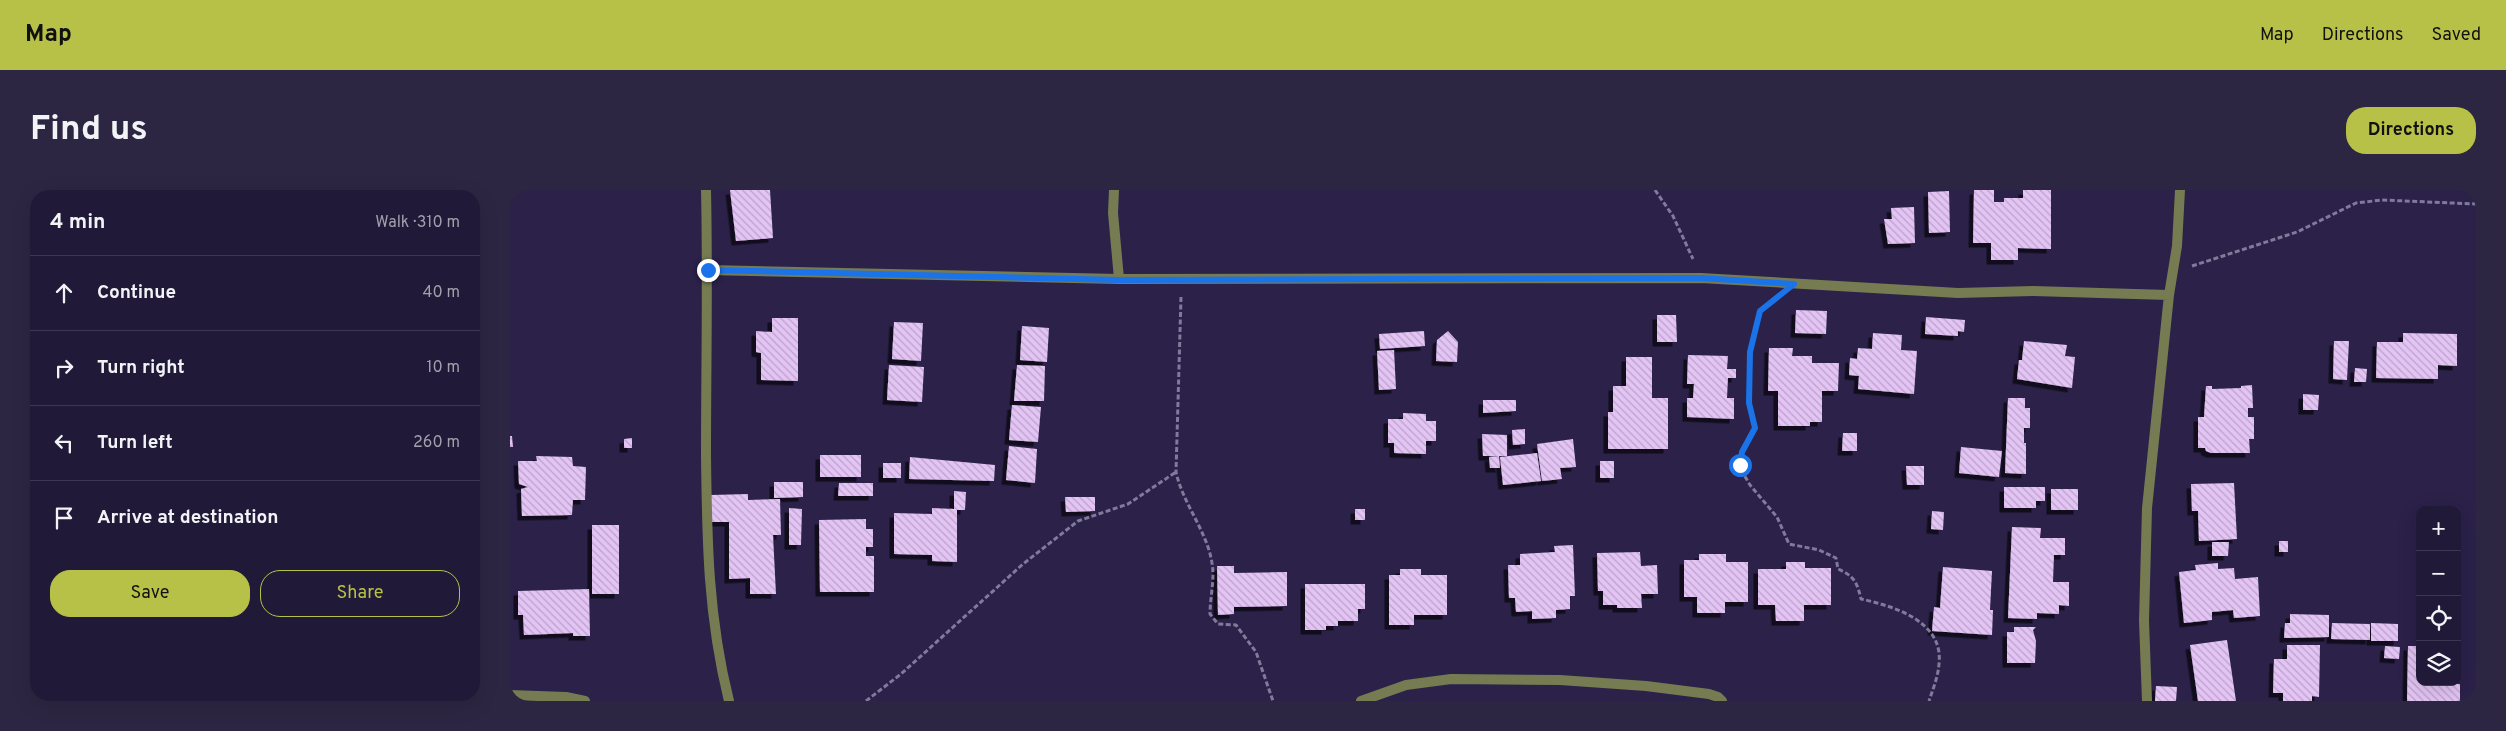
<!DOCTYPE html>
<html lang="en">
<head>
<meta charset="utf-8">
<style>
  :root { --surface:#201937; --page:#2d2642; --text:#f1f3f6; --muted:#a2a0ad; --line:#3d3852; --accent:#b8c147 }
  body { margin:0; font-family:Overpass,sans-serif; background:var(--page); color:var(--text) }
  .controls { position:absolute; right:15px; bottom:15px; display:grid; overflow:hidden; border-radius:10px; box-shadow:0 5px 20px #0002 }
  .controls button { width:45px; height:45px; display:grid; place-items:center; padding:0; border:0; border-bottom:1px solid var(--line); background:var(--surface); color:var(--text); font:25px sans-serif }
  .stop { position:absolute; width:15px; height:15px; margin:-11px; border:4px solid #1a73e8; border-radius:50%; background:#fff }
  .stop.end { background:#1a73e8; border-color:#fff; box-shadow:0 1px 5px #0008 }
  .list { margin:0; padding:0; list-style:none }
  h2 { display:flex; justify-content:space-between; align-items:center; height:65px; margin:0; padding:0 20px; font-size:21px }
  h2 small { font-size:16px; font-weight:400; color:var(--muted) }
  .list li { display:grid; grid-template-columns:32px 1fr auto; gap:15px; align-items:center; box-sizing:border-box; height:75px; padding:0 20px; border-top:1px solid var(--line) }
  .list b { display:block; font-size:19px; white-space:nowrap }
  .list em { font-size:16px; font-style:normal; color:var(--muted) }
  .actions { display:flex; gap:10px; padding:15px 20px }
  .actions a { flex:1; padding:11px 0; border:1px solid var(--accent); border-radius:20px; text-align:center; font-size:18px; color:var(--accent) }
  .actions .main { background:var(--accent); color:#111 }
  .icon { flex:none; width:28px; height:28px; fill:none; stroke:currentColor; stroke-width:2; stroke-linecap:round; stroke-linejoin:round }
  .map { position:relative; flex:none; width:1966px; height:511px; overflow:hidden; border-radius:20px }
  header { display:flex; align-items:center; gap:30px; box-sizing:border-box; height:70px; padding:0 25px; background:var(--accent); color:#111 }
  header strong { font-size:24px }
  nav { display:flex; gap:28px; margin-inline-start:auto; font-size:18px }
  .intro { display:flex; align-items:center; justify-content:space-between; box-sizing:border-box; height:120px; padding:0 30px }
  h1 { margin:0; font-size:35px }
  .button { padding:12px 22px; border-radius:20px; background:var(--accent); color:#111; font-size:18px; font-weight:700 }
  main { display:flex; gap:30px; padding:0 30px }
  aside { flex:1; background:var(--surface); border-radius:20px; box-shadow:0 5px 20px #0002 }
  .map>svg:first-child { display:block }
</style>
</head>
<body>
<header>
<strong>Map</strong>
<nav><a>Map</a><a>Directions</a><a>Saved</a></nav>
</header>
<div class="intro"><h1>Find us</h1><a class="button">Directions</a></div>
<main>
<aside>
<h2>4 min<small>Walk · 310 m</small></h2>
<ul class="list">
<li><svg class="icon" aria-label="ahead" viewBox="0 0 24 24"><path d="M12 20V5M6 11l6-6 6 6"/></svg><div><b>Continue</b></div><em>40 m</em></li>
<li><svg class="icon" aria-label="right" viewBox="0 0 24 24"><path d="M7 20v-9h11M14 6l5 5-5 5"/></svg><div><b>Turn right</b></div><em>10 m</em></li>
<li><svg class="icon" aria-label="left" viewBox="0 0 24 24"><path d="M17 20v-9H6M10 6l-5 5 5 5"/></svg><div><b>Turn left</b></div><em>260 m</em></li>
<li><svg class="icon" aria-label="arrive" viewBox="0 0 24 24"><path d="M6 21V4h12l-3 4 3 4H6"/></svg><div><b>Arrive at destination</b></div></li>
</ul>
<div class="actions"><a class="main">Save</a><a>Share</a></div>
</aside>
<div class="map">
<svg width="1966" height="511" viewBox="0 0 1966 511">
  <defs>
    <pattern id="building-back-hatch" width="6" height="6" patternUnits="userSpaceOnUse" patternTransform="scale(1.25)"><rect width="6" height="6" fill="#e3c4f4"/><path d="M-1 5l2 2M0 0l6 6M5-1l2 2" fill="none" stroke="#baa3c9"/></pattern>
    <filter id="shadow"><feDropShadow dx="-4.5" dy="4.5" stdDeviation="0" flood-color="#0009"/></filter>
  </defs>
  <rect width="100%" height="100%" fill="#2b2149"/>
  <path fill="url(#building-back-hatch)" filter="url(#shadow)" d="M220 0H260L263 48 226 51Z
    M1464 0H1484V12H1494V8H1513V0H1541V59L1508 58V70H1481V53H1463Z
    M1439 1 1440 42 1419 43 1418 2Z
    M1404 17 1405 53 1378 54 1374 29H1382L1381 18Z
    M1286 120 1317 121 1316 144 1285 143Z
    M1147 125H1166L1167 152H1147Z
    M1416 127 1455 130 1454 142 1448 141V146L1415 144Z
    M262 128H288V191L251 190V163L246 162V141L262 142Z
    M384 132 413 133 411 171 382 169Z
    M512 136 539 138 537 172 510 170Z
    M914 141 915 156 870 159 869 144Z
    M938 141 948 152 947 172 926 171 927 150Z
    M1363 143 1392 145 1391 160 1407 161 1404 204 1348 199 1349 186 1339 185 1340 168 1347 169 1348 158 1362 159Z
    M1893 143 1947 144V176L1928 175V189L1866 188 1867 152H1893Z
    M1514 151 1557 155 1555 166 1565 167 1562 198 1507 189 1509 170H1512Z
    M1824 151H1839L1837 190 1823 189Z
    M1259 158H1283L1282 166H1302V173H1329L1328 201H1312V232H1300V236H1268V201H1258Z
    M884 160 886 199 869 200 867 161Z
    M1178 165 1218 166 1217 179H1226V188H1218L1217 208H1224V229L1177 227V208H1183L1184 194H1177Z
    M1116 167H1142V208H1158V259H1098V222H1103V196H1116Z
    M379 175 414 177 412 212 377 210Z
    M507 175 535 176 534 211H504Z
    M1845 178 1857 179 1856 192H1844Z
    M1742 195 1743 218H1738V227H1744V249H1739L1740 263H1701L1696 261 1695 258H1688V227H1694L1696 196H1702V199L1731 198V196Z
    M1793 204 1809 205 1808 220H1793Z
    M1498 208H1515V218H1520V238H1514V253H1516V284L1495 283Z
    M973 210H1006V221L973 223Z
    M502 215 531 217 528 252 499 250Z
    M893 223 916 224V231H926V251H916V264L884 263V253H878V229H893Z
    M1015 239V254L1003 255 1002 240Z
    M1333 243H1347V261H1332Z
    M972 244 997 245V266H973Z
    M0 246H2L3 257H0Z
    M122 248V258H114V249Z
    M1063 249 1066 277 1050 278 1052 289 1032 291 1027 254Z
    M499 256 527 259 525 293 496 290Z
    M1451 257 1492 261 1489 287 1449 283Z
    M1027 263 1031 291 993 295 990 267Z
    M310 265H351V287H310Z
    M26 266 62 267 63 276 76 277 75 310H63L62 325 12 326 11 299 18 297 9 294 8 271H27Z
    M989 266 990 278H980L979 267Z
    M400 267 485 275 484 291 399 289Z
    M1090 271H1104V288H1090Z
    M373 273H391V288H373Z
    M1396 276H1414V295H1397Z
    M264 292H293V307L264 308Z
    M329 293H363V306H328Z
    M1724 293 1727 349 1689 351 1688 321H1682L1681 294Z
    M1494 297H1535V311H1526V318H1494Z
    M1541 299H1568V320H1541Z
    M444 301 456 302 455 320H447V372L422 371V365L384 364V323L422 324V318L444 319Z
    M238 304V310L270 309 271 345H263L266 404H240V388L219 389V332H201V305Z
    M555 307H585V321L556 322Z
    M279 318 292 319 291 355H279Z
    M845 319H855V330H845Z
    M1422 321 1434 322 1433 340 1421 339Z
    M356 329V339H363V357H356V366H364V402H310L309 330Z
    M82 335H109V404H82Z
    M1502 337 1531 338 1530 348H1555V365H1544L1543 392H1559V416L1549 415V424L1527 423V429L1498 428Z
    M1769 351H1778V362H1769Z
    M1702 352H1719L1718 366H1702Z
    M1063 355 1065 406H1060V419L1046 420V428L1022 429V421L1006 422 1005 408H999L998 375H1010V364L1045 362 1044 356Z
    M1130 362 1131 376 1147 375 1148 404H1131L1132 418H1107V415H1093V401H1088L1087 363Z
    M1189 364H1216V372H1238V412H1215V423H1187V407H1174V370H1189Z
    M1276 372H1295V378H1321V415H1294V431H1266L1265 415H1248V379H1276Z
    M1708 373V379L1724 378 1725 389 1748 387 1750 426 1724 428 1723 420 1702 422V430L1674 433 1669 382 1686 380 1685 375Z
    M707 376H724V383L777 382V416L724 417V424L708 425Z
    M1433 377 1482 381 1480 420H1483L1482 445 1422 441 1424 417 1430 418Z
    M890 379H911V385H937V425H904V435H879V385H890Z
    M795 394H855V419H848V431H828V436H816V440H795Z
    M79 399 80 446H63V443L14 445 13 425H8V401Z
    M1780 424 1819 425V447L1774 448 1775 433H1780Z
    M1822 433 1860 434V450L1821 449Z
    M1861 433 1888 434V451H1861Z
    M1504 437H1526L1523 440 1526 451 1525 473H1497V442H1504Z
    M1717 450 1726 511H1688L1680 455Z
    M1777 455H1810L1809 507 1802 506V511H1773V503H1763L1764 469H1777Z
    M1875 456 1890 457 1889 469 1874 468Z
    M1898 456H1910V492L1950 494V511H1897Z
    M1646 496 1667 497 1666 511H1645Z"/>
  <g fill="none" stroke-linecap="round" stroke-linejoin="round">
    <path stroke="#817a9b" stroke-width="3" stroke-dasharray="5 2.5" stroke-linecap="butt" d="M1145 0 1163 26 1183 69
      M1682 76 1787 42 1846 13 1872 10 1966 14
      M671 107 666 282C673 314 697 341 702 373 705 389 700 407 700 424L708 434 726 435 746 462 763 511
      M1262 111 1250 121 1240 162 1239 213 1245 238 1232 262 1230 278 1240 295 1267 327 1279 354 1309 360 1326 368 1328 379C1344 386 1347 392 1351 409 1383 416 1434 431 1429 474 1428 487 1423 499 1419 511
      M356 511 391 484 513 374 568 331 618 314 666 282"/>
    <path stroke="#767b52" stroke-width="10" d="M0 505 56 507 75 511"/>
    <path stroke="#767b52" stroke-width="10" d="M196 0C198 89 196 177 196 266 197 352 198 427 219 511
      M604 0 603 23 609 89
      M197 80 609 89 1191 88 1448 103 1523 101 1659 105
      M851 511 896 495 941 489 1050 490 1136 496 1199 504 1208 507 1212 511
      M1637 511 1634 431 1637 318 1659 105 1667 56 1670 0"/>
  </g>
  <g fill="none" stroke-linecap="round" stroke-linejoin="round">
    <path stroke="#1a73e8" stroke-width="6" d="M198 80 608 90 1191 88 1284 94 1250 121 1240 162 1239 213 1245 238 1232 262 1230 275"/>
  </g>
</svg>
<div class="controls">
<button>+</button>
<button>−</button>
<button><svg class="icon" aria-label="locate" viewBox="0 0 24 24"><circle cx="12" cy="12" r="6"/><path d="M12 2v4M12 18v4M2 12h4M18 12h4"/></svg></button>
<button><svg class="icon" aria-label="layers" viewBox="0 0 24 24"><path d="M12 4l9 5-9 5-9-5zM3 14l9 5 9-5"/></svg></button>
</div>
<div class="stop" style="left:1230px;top:275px"></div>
<div class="stop end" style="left:198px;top:80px"></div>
</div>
</main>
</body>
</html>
